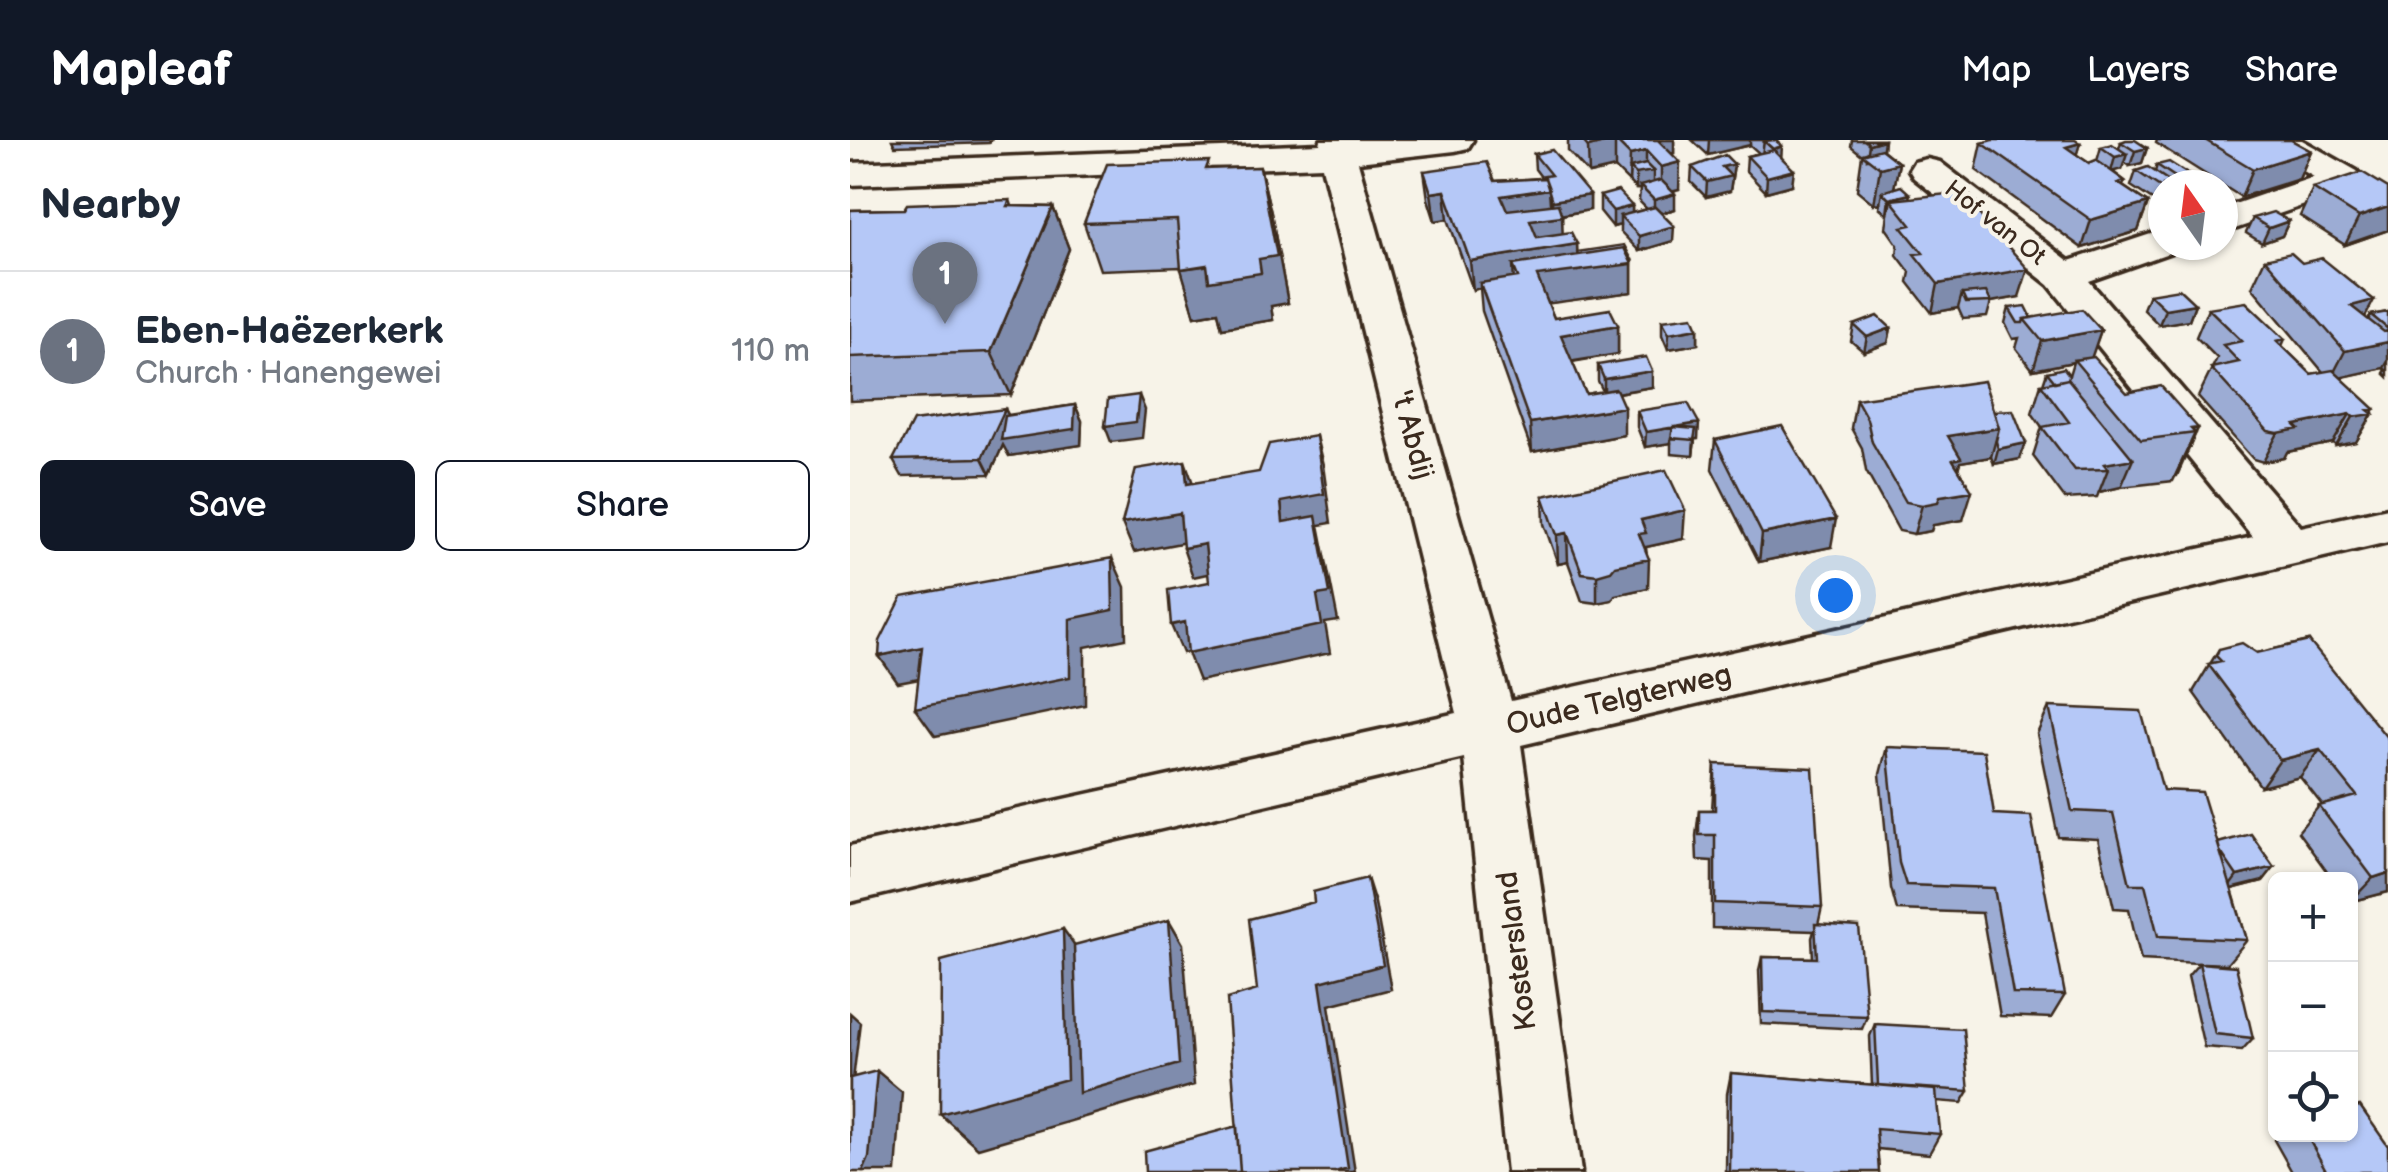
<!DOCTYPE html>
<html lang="en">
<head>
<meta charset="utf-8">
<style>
  :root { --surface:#fff; --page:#f2f2f3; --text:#1f2937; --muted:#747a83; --line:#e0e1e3; --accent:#111827 }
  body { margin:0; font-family:"Balsamiq Sans",sans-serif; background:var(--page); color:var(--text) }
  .controls { position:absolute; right:30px; bottom:30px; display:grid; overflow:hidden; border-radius:15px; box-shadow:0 2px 8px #0004 }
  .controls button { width:90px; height:90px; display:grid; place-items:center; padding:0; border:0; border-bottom:2px solid var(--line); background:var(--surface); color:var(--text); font:50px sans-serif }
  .compass { position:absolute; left:1298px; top:30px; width:90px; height:90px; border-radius:50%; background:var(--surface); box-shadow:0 2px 8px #0004; rotate:346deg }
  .you { position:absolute; left:985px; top:455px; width:35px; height:35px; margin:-25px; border:8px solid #fff; border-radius:50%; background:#1a73e8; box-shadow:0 0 0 15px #1a73e833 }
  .badge { display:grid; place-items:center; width:65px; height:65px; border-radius:50%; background:var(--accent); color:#fff; font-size:32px; font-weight:700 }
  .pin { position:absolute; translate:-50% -82px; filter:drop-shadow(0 2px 5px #0008) }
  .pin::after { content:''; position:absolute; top:52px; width:35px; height:30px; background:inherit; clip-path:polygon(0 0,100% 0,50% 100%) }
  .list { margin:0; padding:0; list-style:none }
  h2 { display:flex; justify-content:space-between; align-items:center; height:130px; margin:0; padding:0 40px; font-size:42px }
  h2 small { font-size:32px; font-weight:400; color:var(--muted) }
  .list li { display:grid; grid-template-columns:65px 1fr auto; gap:30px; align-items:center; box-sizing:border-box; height:160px; padding:0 40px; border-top:2px solid var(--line) }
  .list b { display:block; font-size:38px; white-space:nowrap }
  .list p { margin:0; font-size:32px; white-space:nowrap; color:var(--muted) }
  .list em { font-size:32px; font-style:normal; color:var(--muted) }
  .actions { display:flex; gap:20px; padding:30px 40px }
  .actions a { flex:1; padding:22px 0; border:2px solid var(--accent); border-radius:15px; text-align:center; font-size:35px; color:var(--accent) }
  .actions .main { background:var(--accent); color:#fff }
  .icon { flex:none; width:55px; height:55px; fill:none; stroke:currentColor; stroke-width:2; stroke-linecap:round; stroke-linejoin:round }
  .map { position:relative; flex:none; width:1538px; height:1032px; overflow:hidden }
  header { display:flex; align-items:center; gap:60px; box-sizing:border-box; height:140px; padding:0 50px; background:var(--accent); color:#fff }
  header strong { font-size:48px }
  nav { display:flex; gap:55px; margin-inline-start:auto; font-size:35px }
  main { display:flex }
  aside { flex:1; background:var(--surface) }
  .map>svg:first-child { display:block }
</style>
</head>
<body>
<header>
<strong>Mapleaf</strong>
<nav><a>Map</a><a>Layers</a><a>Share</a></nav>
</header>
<main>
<aside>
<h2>Nearby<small></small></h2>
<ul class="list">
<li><span class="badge" style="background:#6b7280">1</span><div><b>Eben-Haëzerkerk</b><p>Church · Hanengewei</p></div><em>110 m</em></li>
</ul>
<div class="actions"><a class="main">Save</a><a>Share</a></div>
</aside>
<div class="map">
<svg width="1538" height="1032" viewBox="0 0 1538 1032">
  <rect width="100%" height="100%" fill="#f7f3e8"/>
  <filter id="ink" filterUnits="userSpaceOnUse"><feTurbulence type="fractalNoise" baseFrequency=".01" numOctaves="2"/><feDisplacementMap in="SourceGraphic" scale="20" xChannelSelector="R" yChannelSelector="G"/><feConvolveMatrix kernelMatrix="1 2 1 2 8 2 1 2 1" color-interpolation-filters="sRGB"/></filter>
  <g filter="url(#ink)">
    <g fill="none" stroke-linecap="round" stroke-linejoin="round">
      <g stroke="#3b2a1e" stroke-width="7">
        <path id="minor" d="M471 0H623L618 8 605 11 508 22 661 561 1403 397 1199 145 1064 38 1059 30 1064 22 1077 19 1090 22 1219 121 1313 90V105H1331L1327 110 1239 141 1451 387 1538 368V402L671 605 731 1032H657L614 618 0 762V706L607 573 472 26 0 45V23L470 4Z
          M1408 0H1452L1507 31 1513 39 1507 47 1373 93V68L1464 37 1413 8Z"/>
      </g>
      <use href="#minor" fill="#f7f3e8" fill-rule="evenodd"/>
    </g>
    <path fill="#9cacd4" stroke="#3b2a1e" stroke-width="2.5" d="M42 0H141L139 3 45 6Z
      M718 0H824V13L821 14 829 50 823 51 825 69 811 73 823 101 789 111 770 91V85L763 87 750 71V56L782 66V73L797 69 789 61 790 49H786L765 28 739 34 718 11Z
      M842 0H928L931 17 942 45 916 52 896 31 897 16 909 13 900 5 858 15Z
      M1002 0H1034L1033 10 1049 23 1044 48 1059 58 1126 62 1124 69 1169 157 1141 162 1137 177 1113 179 1108 168 1082 173 1058 142 1060 132 1047 115 1048 105 1036 88 1038 74H1037L1029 67 1030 63 1024 64 1007 50 1012 15 1001 6Z
      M1307 0H1441L1461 11 1449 39 1391 57 1306 3Z
      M1271 2 1297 8 1292 23 1280 26 1274 22 1272 29 1262 31 1275 41 1273 46 1298 63 1288 91 1232 108 1126 30 1132 3H1230L1226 15 1239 23 1247 21 1251 7 1269 8Z
      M684 14 740 55V70L712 75V93L727 104V112L782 120V152L698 163 704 178 768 185V214L722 222 736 254 753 251 748 241V225L802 247 768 253 774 295 682 312 632 171 630 148 623 150 598 79 585 81 578 59 574 31 645 41 689 38 691 37 685 29Z
      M884 24 880 51 856 57 841 42 842 27Z
      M1307 25 1350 42 1349 45H1313V67L1281 46 1286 31 1305 32Z
      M410 27 421 73 438 163 421 166 423 180 372 188 368 172 345 176 331 127 250 130 234 83 361 28Z
      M1463 48H1538V90L1495 105 1450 76Z
      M160 60 162 66 203 67 219 109 161 255 0 261V70L54 69Z
      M1403 78 1439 81 1432 96 1412 103 1396 93Z
      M1415 119 1518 180 1521 175 1538 172V237L1534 233 1536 230 1534 228 1491 237 1523 274 1506 302 1486 306 1483 303 1437 312 1434 318 1413 322 1403 319 1348 257 1367 218 1346 197 1358 168 1435 199 1432 206 1461 234 1473 232 1402 147Z
      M1299 154 1345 164 1339 180 1309 185 1293 169Z
      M1159 168 1182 178 1251 190 1241 217 1277 253 1348 288 1323 341 1271 347 1249 352 1247 357 1215 359 1183 316 1192 287 1182 273 1191 244H1193L1197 232 1219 235 1223 222 1183 230 1166 208 1169 198 1163 199 1155 183Z
      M812 180 848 188V204L818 209 812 195Z
      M1004 185 1041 188 1038 203 1014 212 1001 201Z
      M1006 259 1144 271 1170 319 1144 324 1141 317 1110 322 1108 329 1113 380 1083 385 1081 391 1064 394 1049 391 1016 331 1012 308 1001 288Z
      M225 265 232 281 231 305 159 316 153 305 140 334 52 336 43 320 155 269 158 275Z
      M787 271 848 299H845L843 316 821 314V303L795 307 787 287Z
      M865 300 981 407 909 422 862 329Z
      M693 356 833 399 796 407 798 448 765 455 762 460 747 463 732 461 718 422 708 424 694 384Z
      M1459 501 1538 752 1500 762V740H1483L1448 692 1469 666 1472 665 1450 637 1411 647 1343 552 1369 509 1407 513Z
      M1199 567 1313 650 1368 703 1424 727 1413 741 1382 749 1397 800 1377 824 1355 823 1403 898 1392 910 1354 907 1338 836 1349 823 1291 820 1279 769 1264 768 1248 699 1208 697 1187 594Z
      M1037 607 1144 674 1215 855 1201 878 1150 876 1132 773 1047 770 1041 748 1030 634Z
      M865 624 972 767 968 785 1017 876 1012 889 911 884 909 830 912 817 963 818 962 798 964 791 862 788V721L847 720 846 696 849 670H862Z
      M1025 884 1119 951 1112 963 1087 961 1090 994 1079 1014 1027 1009 1029 1032H876L877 954 881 933 1022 945 1020 896Z
      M1430 994H1500L1538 1032H1442L1424 1000Z"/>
    <path fill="#7f8cad" stroke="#3b2a1e" stroke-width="2.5" d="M765 0V28L739 34 738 7Z
      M800 0H824V13L803 18Z
      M859 0H900V5L858 15Z
      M914 0H928V8L932 6 931 21 923 9 914 1 912 16Z
      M1034 0 1032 15 1017 19 1019 4Z
      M1230 3 1222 30 1216 7Z
      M1297 8 1292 23 1280 26 1285 11Z
      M796 11V32L803 31V46H790V49H786V34L780 28 779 43 780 15Z
      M1461 11 1449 39 1391 57 1403 29Z
      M1277 14 1272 29 1261 32 1265 17Z
      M830 22 829 50 811 54V27Z
      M1049 23 1042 58 1060 54 1057 69 1041 60 1038 74H1037L1039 59 1032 52 1030 63 1024 64 1030 28Z
      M884 24 880 51 856 57 857 42 872 27Z
      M410 27 421 73 438 163 421 166 423 180 372 188 368 172 345 176 331 129 409 119Z
      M944 30 942 45 916 52 917 37Z
      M699 49 701 77 653 84 651 56Z
      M595 51 598 79 585 81 581 53Z
      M825 54V69L804 75V60Z
      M740 55V70L703 76 702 61Z
      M1298 63 1288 91 1232 108 1241 80Z
      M782 66V81L770 76V85L763 87V71Z
      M203 67 219 109 161 255 141 212Z
      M1538 67V90L1495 105 1509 77Z
      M712 76 713 104 682 108 680 80Z
      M1439 81 1432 96 1412 103 1419 88Z
      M824 86 823 101 789 111V96Z
      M727 104 728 131 782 120V152L688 165 668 137 663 125 664 143H630V148L623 150 620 121Z
      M1178 129 1169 157 1141 162 1112 154 1108 168 1082 173 1088 144Z
      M1524 160 1509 189 1501 166Z
      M1345 164 1339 180 1309 185 1315 169Z
      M768 185V214L712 223 711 195Z
      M848 188V204L818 209 819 193Z
      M1041 188 1038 203 1014 212 1017 197Z
      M1251 190 1241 219 1224 220 1223 222 1183 230 1192 201Z
      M1538 202V221L1534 228 1480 240 1495 211Z
      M802 231V247L754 255V239Z
      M289 255 295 270 292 298 261 302 255 286Z
      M225 265 232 281 231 305 159 316 153 305 140 334 132 318 155 269 163 284Z
      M774 267V295L682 312 680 283Z
      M1525 269 1506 302 1486 306 1503 277 1518 270Z
      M1500 274 1483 303 1437 312 1434 318 1413 322 1428 293 1445 285Z
      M849 283 848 299H845L843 316 844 299 821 298V303L795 307 796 292Z
      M1149 288 1141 317 1110 322 1103 347 1098 296Z
      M1348 288 1327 336H1325L1345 293 1341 289Z
      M466 296 473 325 481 383 469 385 488 481 475 483 480 513 349 541 338 513 433 382 431 362Z
      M1176 303 1170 319 1144 324 1148 309Z
      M1283 319 1271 347 1249 352 1258 329 1254 324Z
      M335 321 345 349 337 344Z
      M1122 351 1113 380 1083 385 1081 391 1064 394 1072 365 1090 356Z
      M835 370 833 399 796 407V420L799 419 798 448 765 455 762 460 747 463V435L789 394 791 380Z
      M330 373 341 401 284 412 272 383Z
      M986 379 981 407 909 422 912 394Z
      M717 393 718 422 708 424 707 395Z
      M355 404 366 432 343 437 333 408Z
      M262 418 275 447 276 499 235 507V565L85 596 65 568 220 479Z
      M335 482 346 510 333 513 321 485Z
      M72 507 90 535 48 543 29 516Z
      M1470 610 1450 637 1411 647 1430 620Z
      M1424 727 1413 741 1377 750 1387 736Z
      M1538 733V752L1500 762 1523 738Z
      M517 738 525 763 541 849 479 865 505 1032H485L470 842Z
      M319 780 333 804 344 945 128 1008 90 974 213 789 242 829Z
      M0 873 10 882 0 965Z
      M27 931 52 952 46 1032H13Z"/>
    <path fill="#b5c8f7" stroke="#3b2a1e" stroke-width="2.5" d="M732 0H808L830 22 811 27 796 11 780 15 765 0 738 7Z
      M925 0 932 6 923 9 914 1Z
      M1014 0H1034L1019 4Z
      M1142 0H1225L1230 3 1216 7 1239 23 1246 20 1275 41 1268 43 1298 63 1241 80 1132 3Z
      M1276 0H1285L1297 8 1285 11 1271 2Z
      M1355 0H1441L1461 11 1403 29Z
      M1262 4 1277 14 1265 17 1251 7Z
      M1031 9 1049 23 1030 28 1012 14Z
      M702 10 740 55 702 61 695 38 689 37 701 35 684 14Z
      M924 10 944 30 917 37 897 16Z
      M875 15 884 24 872 27 881 36 857 42 842 27Z
      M359 21 356 29 410 27 427 116 409 119 411 133 359 141 357 125 331 129 327 80 234 83 257 24Z
      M637 22 645 41 695 38 699 49 651 56 657 70 708 64 712 76 680 80 687 97 721 92 727 104 620 121 595 51 581 53 574 31Z
      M1319 22 1350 42 1337 45 1307 25Z
      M796 24 803 31 786 34 780 28Z
      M1298 27 1325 45H1313V49L1286 31Z
      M1512 32 1538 48V67L1509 77 1463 48Z
      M811 40 825 54 804 60 790 46Z
      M1051 46 1060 54 1039 59 1032 52Z
      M768 51 782 66 763 71 750 56Z
      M1116 52 1126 62 1119 63 1178 129 1088 144 1064 114 1073 113 1052 87 1061 85 1041 60Z
      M160 60 157 66 203 67 141 212 0 217V70L54 69 57 64Z
      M805 67 824 86 789 96 770 76Z
      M1423 72 1439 81 1419 88 1403 78Z
      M774 105 782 120H780L774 108 728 115 727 112Z
      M774 108 782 124 687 136 704 178 760 169 768 185 711 195 736 254 766 249 774 267 680 283 630 143 668 137 663 125Z
      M1441 113 1452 123 1472 118 1524 160 1501 166 1534 192 1538 191V202L1495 211 1415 119Z
      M1329 149 1345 164 1315 169 1299 154Z
      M1136 152 1141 162 1116 163 1112 154Z
      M1396 162 1435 199 1427 201 1461 234 1483 230 1525 269 1518 270 1523 274 1503 277 1500 274 1445 285 1449 289 1428 293 1418 291 1361 228 1389 222 1373 205 1392 201 1358 168Z
      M1176 166 1182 178 1174 179 1173 183H1168L1159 168Z
      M1232 169 1251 190 1192 201 1174 179Z
      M1538 172V189L1521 175Z
      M843 176 848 188 819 193 812 180Z
      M1028 176 1041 188 1017 197 1004 185Z
      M796 217 802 231 754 239 748 225Z
      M1244 217 1277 253 1311 246 1348 288 1341 289 1345 293 1291 300 1224 220Z
      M1214 228 1219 235 1218 239 1205 242 1197 232Z
      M1218 239 1283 319 1254 324 1258 329 1225 330 1192 287 1219 282 1191 244Z
      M1134 241 1149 288 1098 296 1111 318 1103 320 1122 351 1090 356 1088 362 1072 365 1056 362 1022 302 1017 279 1006 259Z
      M289 255 286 282 255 286 258 259Z
      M838 263 849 283 796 292 787 271Z
      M225 265 224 289 151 300 155 276Z
      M155 269 132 318 43 320 63 281Z
      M1163 270 1176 303 1148 309 1146 301 1149 288 1144 271Z
      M932 286 986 379 912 394 865 300Z
      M823 287 846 289 844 300 821 298Z
      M466 296 474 354 431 362 433 382 466 376 480 453 467 455 472 485 338 513 335 482 321 485 318 450 359 442 355 404 333 408 330 373 272 383 286 329 335 321 337 344 409 332 419 304Z
      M816 330 835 370 791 380 796 393 789 394 799 419 765 426 761 431 747 435 732 433 717 393 707 395 693 356Z
      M262 418 263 470 220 479V537L65 568 72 507 29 516 30 501 52 457Z
      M1459 501 1538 599V733L1523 738 1469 666 1507 656 1470 610 1430 620 1358 524 1371 521 1366 516 1369 509 1392 503 1407 513Z
      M1199 567 1291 571 1313 650 1352 652 1397 800 1308 796 1295 744H1280L1263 673 1222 671Z
      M1037 607 1134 611 1144 674 1181 676 1215 855 1163 854 1144 748 1056 745 1049 723Z
      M865 624 963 628 972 767 865 763V695H849V670H865Z
      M1401 694 1424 727 1387 736 1370 711 1368 703Z
      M517 738 533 825 470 842 498 1028 485 1032H390L377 859 407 850 399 779 464 762 463 752Z
      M319 780 329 924 229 953 224 805Z
      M965 784 1009 787 1017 876 913 872 912 817 967 818Z
      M213 789 217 939 90 974 91 821Z
      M1349 823 1386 826 1403 898 1365 894Z
      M1025 884 1113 889 1119 951 1028 945Z
      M27 931 19 1018 13 1032H0V938Z
      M881 933 1086 950 1090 994 1026 989 1029 1032H880Z
      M1510 966 1538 1006V1032H1477L1456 994H1500V968Z
      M387 986 390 1032H295L294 1011Z"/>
  </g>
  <g text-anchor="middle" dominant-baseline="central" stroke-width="8" stroke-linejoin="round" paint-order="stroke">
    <g font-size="25" fill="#3b2a1e" stroke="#f7f3e8">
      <text transform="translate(1145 83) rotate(38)">Hof van Ot</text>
    </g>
    <g font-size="30" fill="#3b2a1e" stroke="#f7f3e8">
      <text transform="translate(562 295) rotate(75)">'t Abdij</text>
      <text transform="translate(769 560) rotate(-13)">Oude Telgterweg</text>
      <text transform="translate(667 811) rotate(-97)">Kostersland</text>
    </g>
  </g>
</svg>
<div class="controls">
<button>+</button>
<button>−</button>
<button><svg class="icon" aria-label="locate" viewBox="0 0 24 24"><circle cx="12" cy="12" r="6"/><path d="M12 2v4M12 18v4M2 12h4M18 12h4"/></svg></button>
</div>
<svg class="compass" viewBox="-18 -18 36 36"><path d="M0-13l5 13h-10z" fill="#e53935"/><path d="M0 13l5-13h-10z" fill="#747a83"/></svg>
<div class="you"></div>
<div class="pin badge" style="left:95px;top:184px;background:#6b7280">1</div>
</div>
</main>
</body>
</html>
